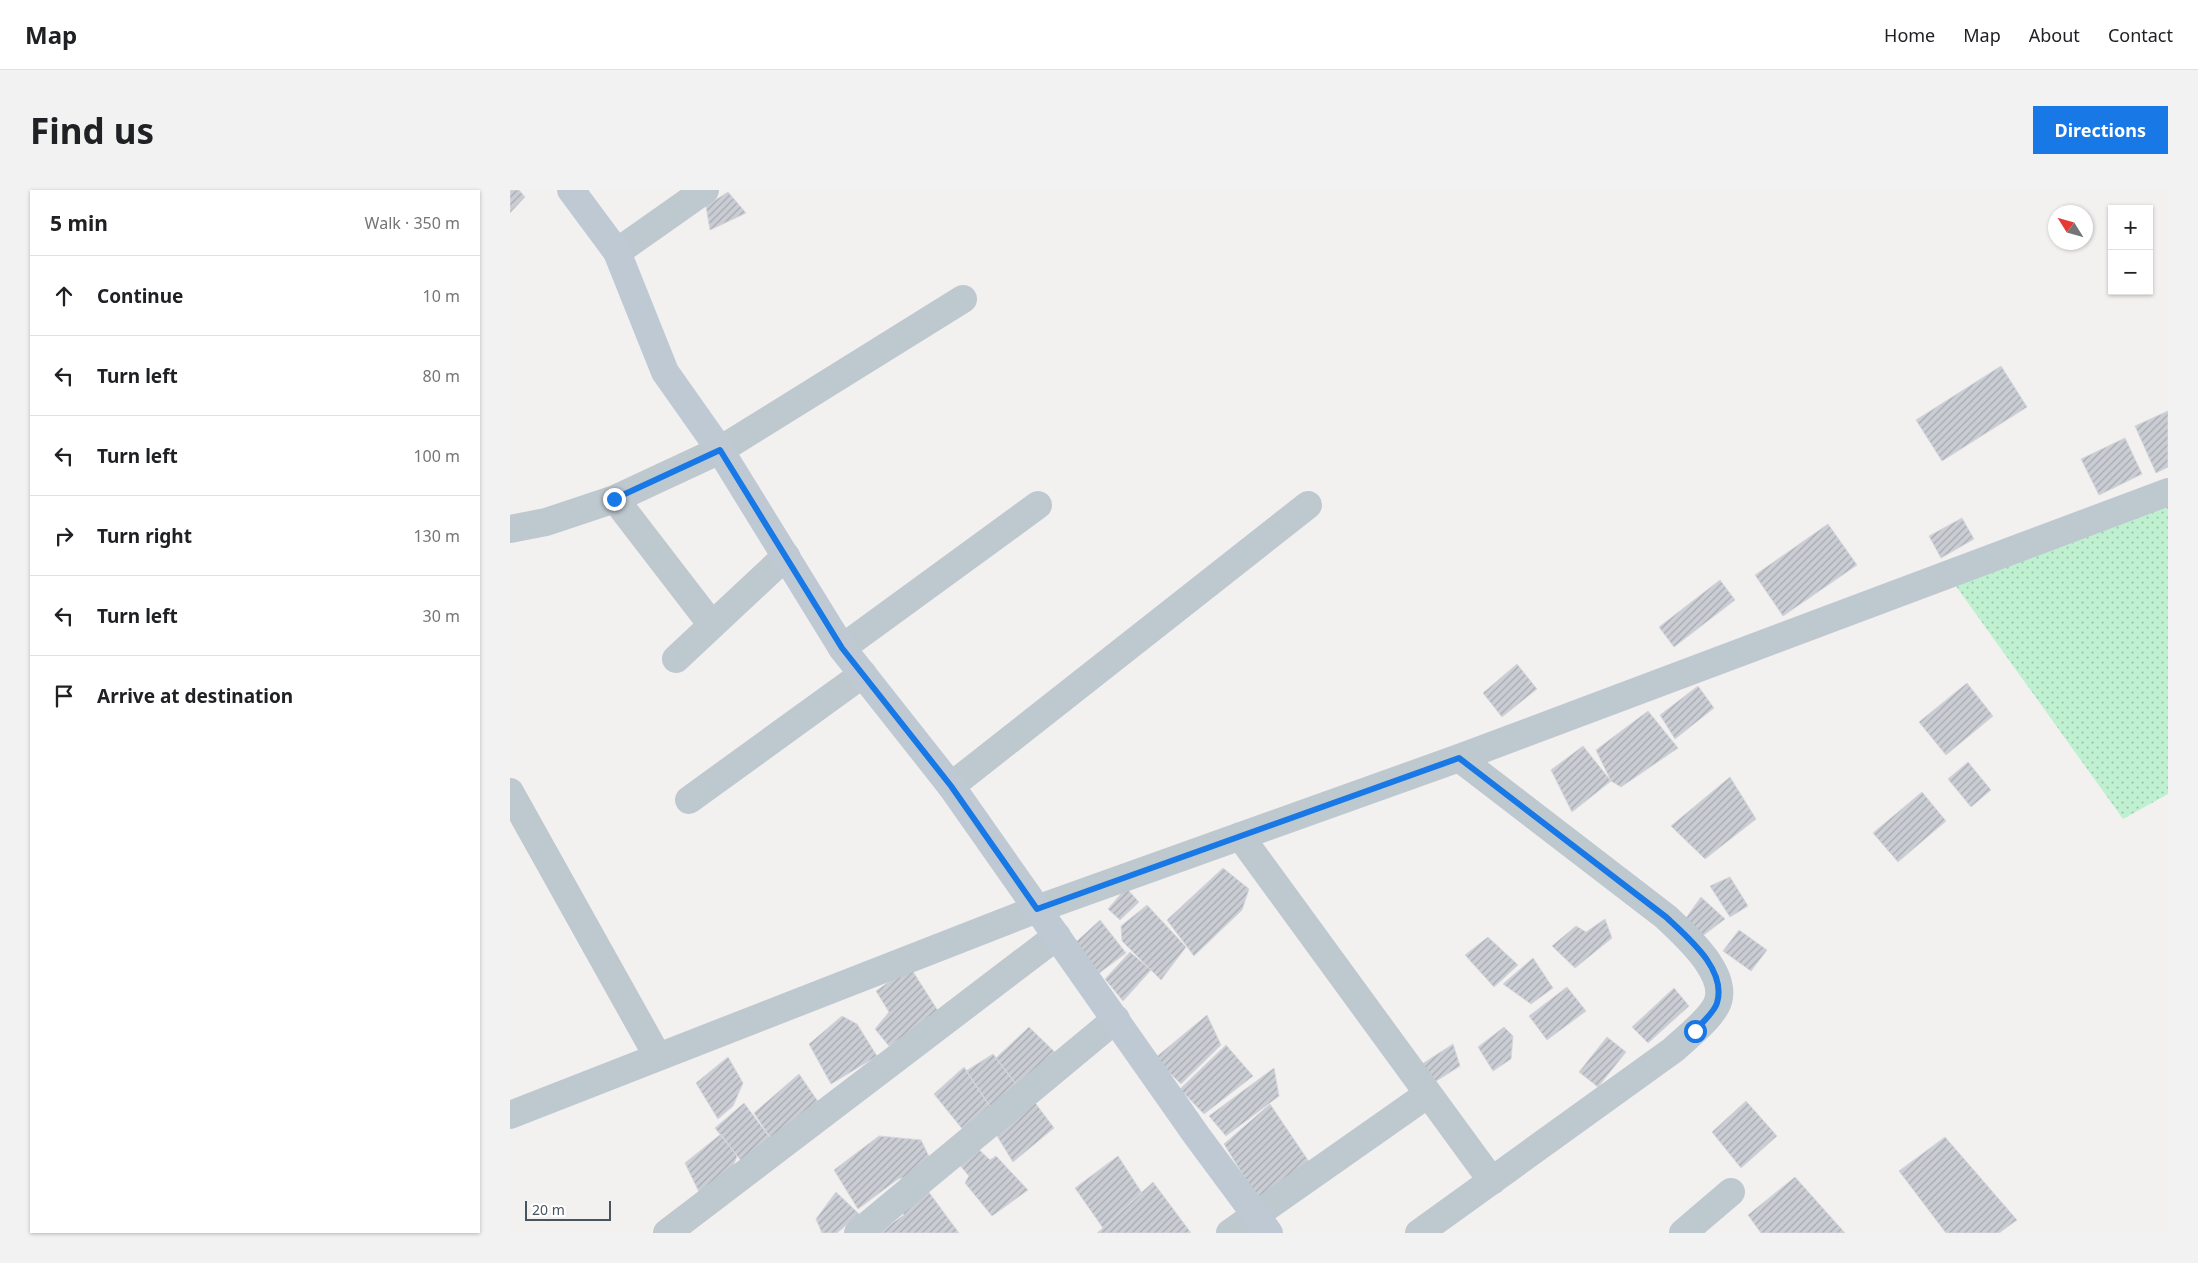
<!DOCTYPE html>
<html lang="en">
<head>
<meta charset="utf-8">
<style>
  :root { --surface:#fff; --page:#f2f2f2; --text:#202124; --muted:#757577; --line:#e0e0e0; --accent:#1778e6 }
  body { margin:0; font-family:"Noto Sans",sans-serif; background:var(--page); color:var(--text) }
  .controls { position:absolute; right:15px; top:15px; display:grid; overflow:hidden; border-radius:0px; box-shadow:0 1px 4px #0004 }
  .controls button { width:45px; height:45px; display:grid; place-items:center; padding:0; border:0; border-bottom:1px solid var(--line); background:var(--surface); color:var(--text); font:25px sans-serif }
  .compass { position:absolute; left:1538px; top:15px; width:45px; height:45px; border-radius:50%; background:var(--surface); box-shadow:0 1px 4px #0004; rotate:307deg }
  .scale { position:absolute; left:15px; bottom:12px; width:86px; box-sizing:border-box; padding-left:5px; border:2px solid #48545e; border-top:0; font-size:14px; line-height:18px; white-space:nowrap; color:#48545e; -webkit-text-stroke:4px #fff; paint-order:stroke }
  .stop { position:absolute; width:15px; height:15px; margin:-11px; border:4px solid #1778e6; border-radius:50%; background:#fff }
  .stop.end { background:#1778e6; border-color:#fff; box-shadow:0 1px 5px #0008 }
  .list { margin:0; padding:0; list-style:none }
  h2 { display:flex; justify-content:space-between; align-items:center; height:65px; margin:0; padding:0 20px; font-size:21px }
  h2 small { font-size:16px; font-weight:400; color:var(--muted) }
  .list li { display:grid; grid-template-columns:32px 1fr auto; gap:15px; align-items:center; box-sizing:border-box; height:80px; padding:0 20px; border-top:1px solid var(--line) }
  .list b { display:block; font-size:19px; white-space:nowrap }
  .list em { font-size:16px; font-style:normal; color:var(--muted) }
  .icon { flex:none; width:28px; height:28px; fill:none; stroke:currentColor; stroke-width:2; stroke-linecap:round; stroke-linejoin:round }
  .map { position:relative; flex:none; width:1658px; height:1043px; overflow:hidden; border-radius:0px }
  header { display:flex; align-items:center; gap:30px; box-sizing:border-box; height:70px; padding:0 25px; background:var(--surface); border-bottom:1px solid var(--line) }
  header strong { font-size:24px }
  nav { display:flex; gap:28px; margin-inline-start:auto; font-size:18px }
  .intro { display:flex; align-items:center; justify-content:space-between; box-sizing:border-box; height:120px; padding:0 30px }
  h1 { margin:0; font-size:35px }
  .button { padding:12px 22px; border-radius:0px; background:var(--accent); color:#fff; font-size:18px; font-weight:700 }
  main { display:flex; gap:30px; padding:0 30px }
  aside { flex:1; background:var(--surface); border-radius:0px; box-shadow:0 1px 4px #0004 }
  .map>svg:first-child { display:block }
</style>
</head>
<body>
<header>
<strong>Map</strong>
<nav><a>Home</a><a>Map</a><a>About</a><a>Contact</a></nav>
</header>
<div class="intro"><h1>Find us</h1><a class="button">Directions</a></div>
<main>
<aside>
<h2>5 min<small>Walk · 350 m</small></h2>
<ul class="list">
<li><svg class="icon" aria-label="ahead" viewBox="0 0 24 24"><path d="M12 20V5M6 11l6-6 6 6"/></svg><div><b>Continue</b></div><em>10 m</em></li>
<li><svg class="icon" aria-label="left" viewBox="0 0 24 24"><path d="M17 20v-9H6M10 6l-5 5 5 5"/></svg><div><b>Turn left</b></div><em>80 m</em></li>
<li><svg class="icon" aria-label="left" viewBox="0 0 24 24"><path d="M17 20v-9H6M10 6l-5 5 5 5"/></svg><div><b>Turn left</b></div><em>100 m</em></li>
<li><svg class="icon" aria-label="right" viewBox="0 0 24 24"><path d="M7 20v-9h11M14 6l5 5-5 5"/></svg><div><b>Turn right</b></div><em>130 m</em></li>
<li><svg class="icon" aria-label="left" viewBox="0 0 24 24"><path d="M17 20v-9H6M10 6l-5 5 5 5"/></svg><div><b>Turn left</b></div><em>30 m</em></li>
<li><svg class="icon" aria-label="arrive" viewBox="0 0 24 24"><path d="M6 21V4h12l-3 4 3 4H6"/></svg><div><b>Arrive at destination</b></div></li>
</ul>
</aside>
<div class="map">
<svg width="1658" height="1043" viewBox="0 0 1658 1043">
  <defs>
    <pattern id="grass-dots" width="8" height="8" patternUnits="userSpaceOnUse" patternTransform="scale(1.25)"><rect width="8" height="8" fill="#bff0d0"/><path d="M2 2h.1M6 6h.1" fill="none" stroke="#9dc5ac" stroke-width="1.8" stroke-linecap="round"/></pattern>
    <pattern id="building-hatch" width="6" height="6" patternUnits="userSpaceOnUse" patternTransform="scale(1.25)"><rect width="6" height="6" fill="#cacdd3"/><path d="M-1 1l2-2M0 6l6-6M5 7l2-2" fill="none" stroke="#a6a9ae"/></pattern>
  </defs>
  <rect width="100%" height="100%" fill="#f3f0f0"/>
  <path fill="url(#grass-dots)" d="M1658 307V604L1613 629 1438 385Z"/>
  <path fill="url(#building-hatch)" stroke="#d4d7dc" d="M0 0H9L15 7 0 23Z
    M218 2 236 23 200 40 196 16Z
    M1491 176 1517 217 1432 271 1406 230Z
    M1658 221V277L1646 283 1625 236Z
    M1615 248 1632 284 1589 305 1571 269Z
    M1452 328 1464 349 1431 368 1419 346Z
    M1318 334 1347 375 1273 426 1245 385Z
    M1210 390 1225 410 1164 457 1149 437Z
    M1007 474 1027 499 992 527 973 503Z
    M1457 493 1483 526 1436 565 1409 532Z
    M1188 496 1204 518 1165 549 1150 525Z
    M1138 521 1168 558 1111 597 1101 591 1086 560Z
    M1073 556 1101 591 1062 622 1041 580Z
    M1458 572 1481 600 1461 617 1438 589Z
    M1220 587 1246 629 1195 669 1161 636Z
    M1412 602 1436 631 1388 672 1363 643Z
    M713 678 739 699 732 720 684 766 657 730Z
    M1220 687 1238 716 1220 727 1200 696Z
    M616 698 629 712 610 730 598 719Z
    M1191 707 1215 729 1183 753 1171 735Z
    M637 715 676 757 651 790 612 751 611 736Z
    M1095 729 1102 748 1065 778 1042 756 1066 736 1076 742Z
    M590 730 616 763 588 784 566 752Z
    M1229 740 1257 760 1241 781 1213 761Z
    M978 747 1008 775 984 797 955 765Z
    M620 762 641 780 613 811 595 789Z
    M1023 768 1043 798 1021 814 993 794Z
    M400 777 430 824 379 856 365 839 379 822 366 801Z
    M1057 797 1076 821 1037 850 1019 826Z
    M1164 798 1179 816 1138 853 1122 837Z
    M697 825 711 855 671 894 645 868Z
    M332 826 347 834 367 866 321 894 299 854Z
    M519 837 555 872 512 902 486 868Z
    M994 837 1003 846 1001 869 983 881 968 857Z
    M1097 847 1116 862 1088 897 1069 882Z
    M943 854 950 876 920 895 909 876Z
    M716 855 743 886 694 924 670 899Z
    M483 864 512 902 483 921 456 881Z
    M218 867 233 893 223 916 208 929 186 893Z
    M454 877 483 921 454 941 424 904Z
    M764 878 769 906 716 946 699 926Z
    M289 884 309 913 264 953 244 923Z
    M517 902 544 938 503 972 484 941Z
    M1236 911 1267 946 1231 978 1202 942Z
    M234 913 264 953 232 972 205 938Z
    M760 914 806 982 751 1014 714 954Z
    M211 944 227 966 222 979 190 1004 175 973Z
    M369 946 411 950 425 979 388 989 348 1019 324 980Z
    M1435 947 1507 1030 1489 1043H1436L1389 981Z
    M465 956 480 970 486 966 518 1000 482 1026 455 993 459 986 448 973Z
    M608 966 632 1003 593 1038 565 998Z
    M1285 987 1335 1043H1251L1238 1025Z
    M643 992 681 1043H587L593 1038Z
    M415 997 449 1043H368L394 1025 390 1018Z
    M326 1002 349 1024 327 1043H312L306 1029Z"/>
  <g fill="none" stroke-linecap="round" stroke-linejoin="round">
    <path stroke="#bec8cf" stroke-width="28" d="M107 62 195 0
      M105 309 202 435
      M0 339 36 332 105 309 210 260 453 109
      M332 458 528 315
      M166 469 276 366
      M441 596 798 315
      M0 602 148 867
      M179 610 353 484
      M730 646 982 991
      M0 925 527 719 949 568 1658 302
      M157 1043 547 746
      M348 1043 606 829
      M720 1043 918 904
      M909 1043 1163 860C1177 847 1196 833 1206 816 1222 786 1175 745 1156 727L949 568
      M1173 1043 1221 1002"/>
    <path stroke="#bec9d4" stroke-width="28" d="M61 0 107 62 155 182 210 260 332 458 441 596 687 946 759 1043"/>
  </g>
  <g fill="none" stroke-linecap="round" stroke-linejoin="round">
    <path stroke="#1778e6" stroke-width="6" d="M104 309 210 260 332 458 441 596 527 719 949 568 1156 727C1178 748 1217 779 1207 813 1204 823 1191 833 1185 841"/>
  </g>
</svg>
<div class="controls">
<button>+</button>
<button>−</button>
</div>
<svg class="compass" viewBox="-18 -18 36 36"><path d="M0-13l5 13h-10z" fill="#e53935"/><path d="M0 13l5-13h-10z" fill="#757577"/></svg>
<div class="scale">20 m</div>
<div class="stop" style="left:1185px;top:841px"></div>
<div class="stop end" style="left:104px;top:309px"></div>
</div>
</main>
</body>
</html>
